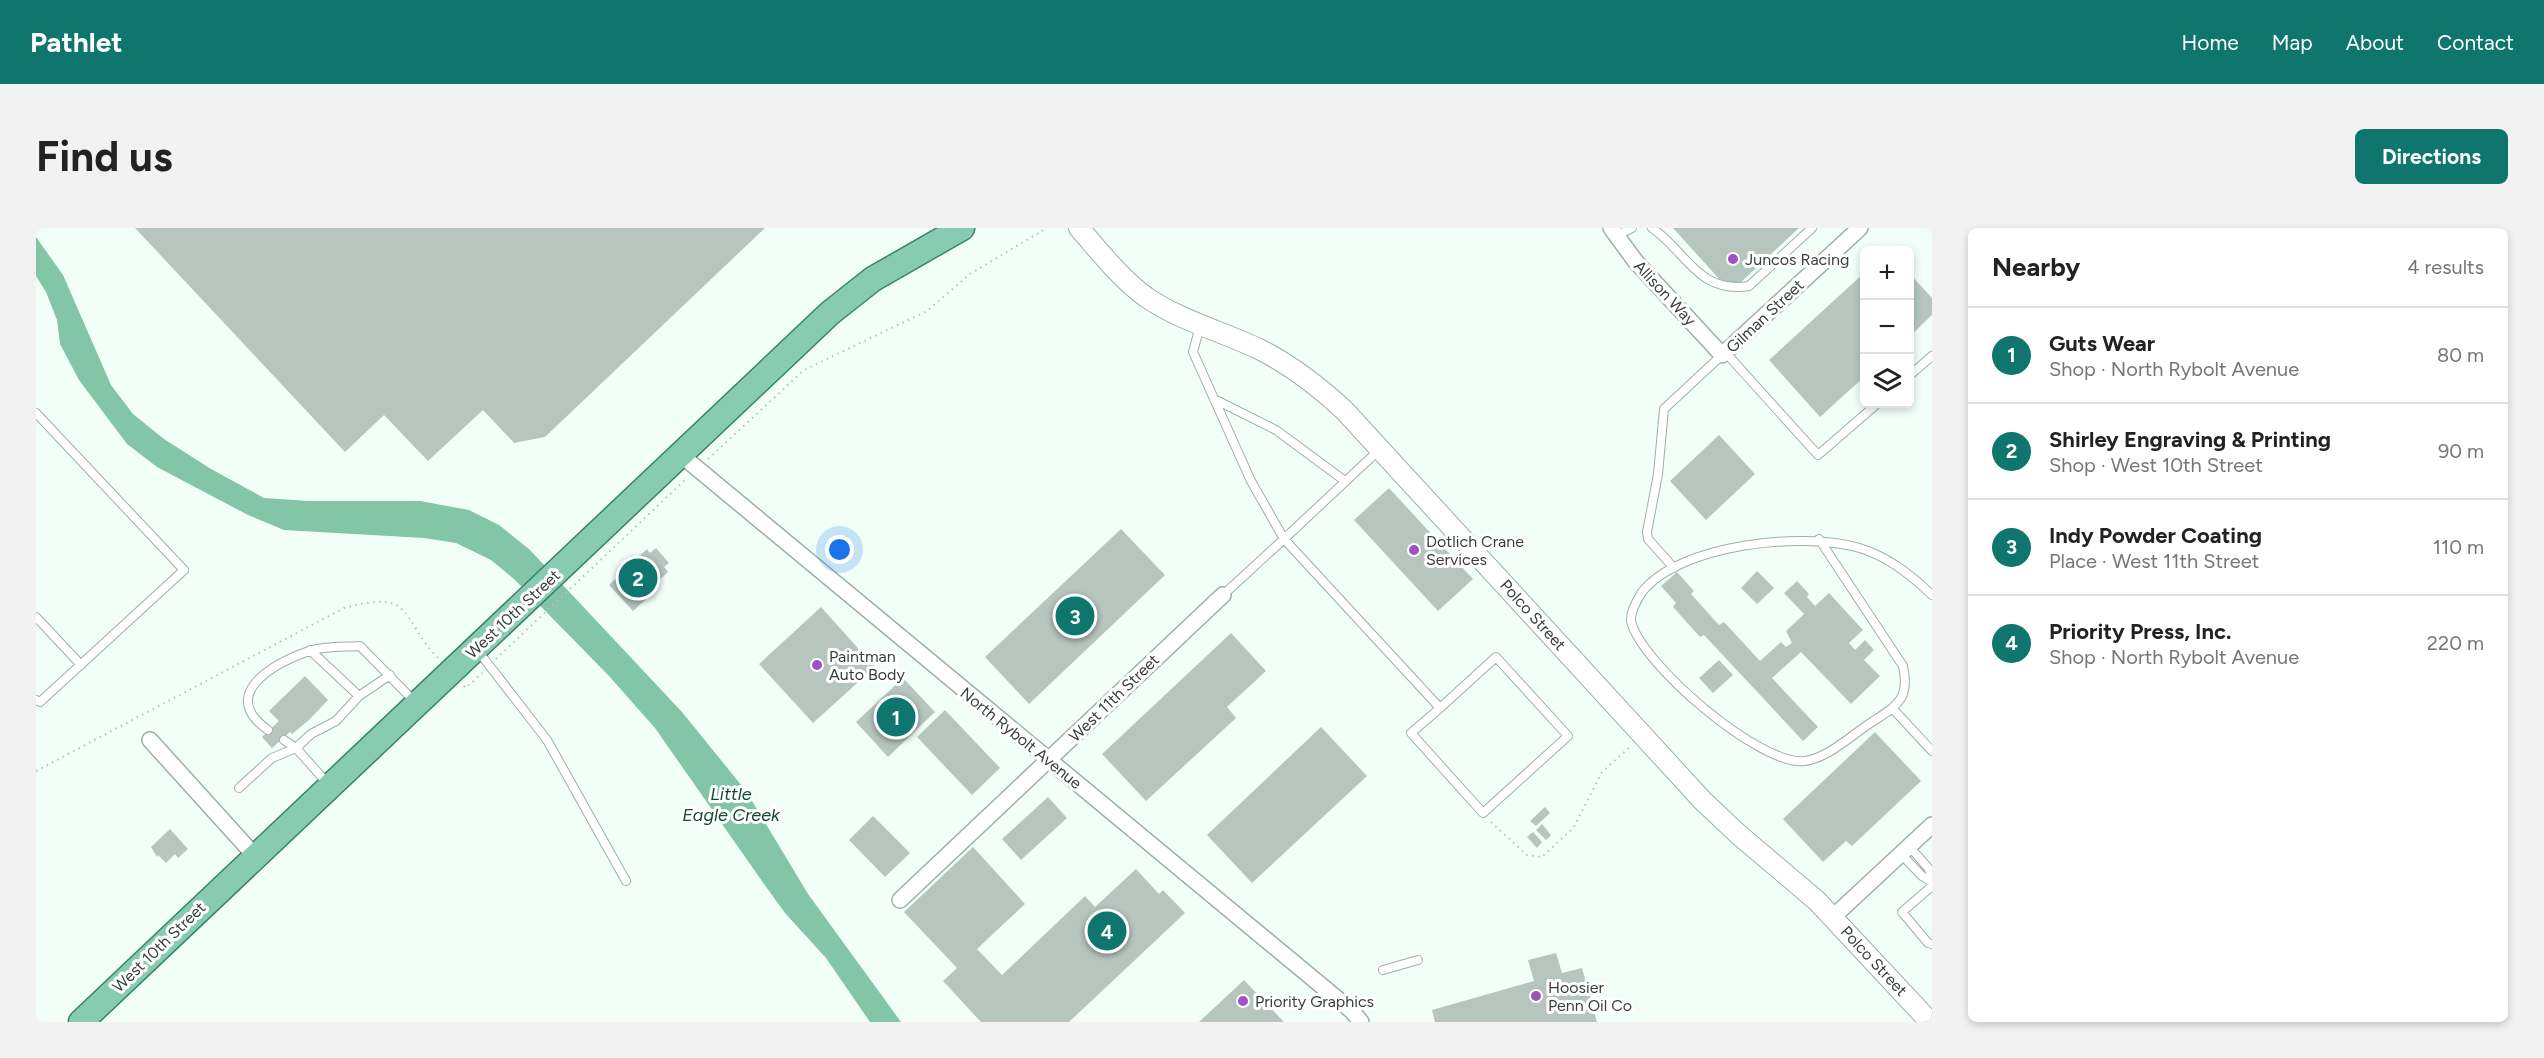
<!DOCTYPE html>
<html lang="en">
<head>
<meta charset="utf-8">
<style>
  :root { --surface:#fff; --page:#f2f2f2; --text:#222; --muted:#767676; --line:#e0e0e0; --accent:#0f766e }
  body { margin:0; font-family:Figtree,sans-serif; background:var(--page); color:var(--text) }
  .controls { position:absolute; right:18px; top:18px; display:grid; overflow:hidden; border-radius:9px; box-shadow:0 3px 9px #0003 }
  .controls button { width:54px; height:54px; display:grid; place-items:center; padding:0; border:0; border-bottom:2px solid var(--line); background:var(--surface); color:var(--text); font:30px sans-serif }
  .you { position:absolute; left:804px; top:322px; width:21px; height:21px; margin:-15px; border:4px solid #fff; border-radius:50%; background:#1a73e8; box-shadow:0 0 0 9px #1a73e833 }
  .badge { display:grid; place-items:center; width:39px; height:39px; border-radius:50%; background:var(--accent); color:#fff; font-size:20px; font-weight:700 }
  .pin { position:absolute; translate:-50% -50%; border:3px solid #fff; box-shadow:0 2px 6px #0006 }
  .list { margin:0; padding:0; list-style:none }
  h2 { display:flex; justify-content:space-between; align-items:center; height:78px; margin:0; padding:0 24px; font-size:26px }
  h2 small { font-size:20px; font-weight:400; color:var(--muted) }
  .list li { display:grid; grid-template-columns:39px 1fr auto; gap:18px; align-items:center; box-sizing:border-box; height:96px; padding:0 24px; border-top:2px solid var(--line) }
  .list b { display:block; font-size:22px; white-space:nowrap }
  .list p { margin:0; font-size:20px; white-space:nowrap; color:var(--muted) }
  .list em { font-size:20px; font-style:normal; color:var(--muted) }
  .icon { flex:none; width:33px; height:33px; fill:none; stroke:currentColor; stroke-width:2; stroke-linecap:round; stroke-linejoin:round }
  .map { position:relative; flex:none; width:1896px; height:794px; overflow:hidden; border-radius:9px }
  header { display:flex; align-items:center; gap:36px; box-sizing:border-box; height:84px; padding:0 30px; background:var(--accent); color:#fff }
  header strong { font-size:28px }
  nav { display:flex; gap:33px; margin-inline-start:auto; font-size:21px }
  .intro { display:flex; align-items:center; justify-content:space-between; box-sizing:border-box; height:144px; padding:0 36px }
  h1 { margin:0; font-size:42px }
  .button { padding:15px 27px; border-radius:9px; background:var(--accent); color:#fff; font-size:21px; font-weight:700 }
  main { display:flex; gap:36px; padding:0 36px }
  aside { flex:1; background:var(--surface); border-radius:9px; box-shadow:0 3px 9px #0003 }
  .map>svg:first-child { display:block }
</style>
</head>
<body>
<header>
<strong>Pathlet</strong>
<nav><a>Home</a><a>Map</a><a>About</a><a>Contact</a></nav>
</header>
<div class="intro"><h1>Find us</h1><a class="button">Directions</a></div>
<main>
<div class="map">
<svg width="1896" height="794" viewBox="0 0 1896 794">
  <rect width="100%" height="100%" fill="#f1fff8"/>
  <path fill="#83c5a7" d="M0 9 27 47 75 157 97 186 128 211 175 241 228 270 273 273H384L433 282 463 297 494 322 646 484 710 563 772 666 865 794H834L790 730 749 685 728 656 619 500 573 448 478 351 455 332 420 315 388 310 248 302 212 287 121 239 91 216 43 152 24 116 21 92 10 64 0 48Z"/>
  <path fill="#b6c6be" d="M99 0H729L509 209 478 215 447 182 392 233 348 187 309 224Z
    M1637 0H1763L1704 55 1685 53Z
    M1828 45V149L1784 189 1733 132Z
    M1874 46 1896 70V87L1874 108Z
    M1683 207 1719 246 1670 292 1634 253Z
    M1353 260 1437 351 1402 383 1318 292Z
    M1085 301 1129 347 993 476 949 429Z
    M620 320 633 335 628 339 632 344 614 361 617 365 597 383 573 357 611 321 614 325Z
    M1721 343 1738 360 1721 376 1705 360Z
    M1641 344 1658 363 1655 366 1683 397 1688 394 1724 433 1745 414 1750 419 1756 415 1750 403 1768 386 1748 365 1761 353 1773 366 1771 369 1779 378 1793 365 1827 402 1813 415 1819 422 1829 412 1838 422 1828 432 1844 448 1815 476 1765 424 1736 450 1782 499 1767 513 1668 407 1664 409 1637 379 1640 375 1625 358Z
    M785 379 839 439 777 495 723 436Z
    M1195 405 1230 443 1191 479 1200 490 1110 573 1066 526Z
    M1683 432 1697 447 1677 465 1663 450Z
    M269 448 292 472 273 492 256 506 254 504 236 520 226 509 243 493 233 483Z
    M867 450 899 484 852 529 820 494Z
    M909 482 964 540 936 567 881 509Z
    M1285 499 1331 548 1216 655 1171 607Z
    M1839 504 1885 553 1816 618 1810 613 1787 634 1747 591Z
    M1012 569 1031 590 985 632 966 611Z
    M1509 579 1514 585 1500 598 1494 593Z
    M837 588 874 625 849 649 813 612Z
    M1506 596 1515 607 1510 612 1500 602Z
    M134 601 152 621 142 630 139 626 130 635 122 627 121 629 115 619Z
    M1497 604 1506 614 1501 620 1491 609Z
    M937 619 989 676 941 721 966 747 1049 668 1059 679 1100 641 1123 666 1127 662 1149 685 1033 794H945L907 753 921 740 868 684Z
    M1520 725 1526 745 1546 740 1561 794H1399L1396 782 1498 753 1492 732Z
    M1208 752 1248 794H1163Z"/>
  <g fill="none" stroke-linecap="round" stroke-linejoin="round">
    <g stroke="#9fafa7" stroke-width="10">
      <path id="service" d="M1616 0C1651 24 1662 66 1713 58L1776 0
        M1580 8 1596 0
        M1164 98 1157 124 1215 253 1248 311 1343 222
        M1689 124 1782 227 1841 176
        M1874 147 1896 128
        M1178 171 1240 202 1309 253
        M0 185 148 342 4 474 0 472
        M1783 311 1867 438C1874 471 1862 477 1836 494 1817 506 1792 530 1769 533 1725 539 1604 435 1595 393 1594 384 1601 372 1606 364 1644 316 1765 304 1820 319 1850 327 1874 346 1896 367
        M1638 340 1612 311 1611 304 1622 246 1628 181 1686 127
        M1187 367 1248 311 1404 480 1460 429 1532 508 1447 585 1375 505 1404 480
        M0 389 45 437
        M274 422 323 468
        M442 423 511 512 590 653
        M1857 481 1896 523
        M232 502C181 466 239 435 273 423 288 418 308 419 324 418L380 475
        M248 512 260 520
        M292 556 260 520 275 506 300 493 323 468 354 447
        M203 560 236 530 260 520
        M1873 618 1893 641 1896 649
        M1865 626 1886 648 1896 654
        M1896 658 1866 684 1892 715 1896 716
        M1347 742 1382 732"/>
    </g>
    <g stroke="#9fafa7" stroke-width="18">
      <path id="minor" d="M1575 0 1600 34 1686 127 1824 0
        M645 227 1316 783 1325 794
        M114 512 219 628
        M864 672 1187 367
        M1797 689 1896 597"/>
    </g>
    <g stroke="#9fafa7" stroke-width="22">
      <path id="tertiary" d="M1043 0C1064 24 1084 50 1110 69 1145 93 1185 103 1223 121 1255 137 1282 158 1308 182L1667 573 1702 606 1781 673 1894 794"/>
    </g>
    <g stroke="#378467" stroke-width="27">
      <path id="primary" d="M45 794 794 85 837 51 926 0"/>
    </g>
    <path stroke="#b6c2bc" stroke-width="2" stroke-dasharray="1.5 4.5" stroke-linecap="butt" d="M672 231 768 142 891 83 934 46 1011 0
      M460 431 650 251
      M428 458 430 460 446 445
      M0 543 308 380C380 361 362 388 402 430
      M1455 594 1491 627 1506 629 1538 599 1566 544 1594 519"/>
    <use href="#service" stroke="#fff" stroke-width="8"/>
    <use href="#minor" stroke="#fff" stroke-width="15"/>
    <use href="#tertiary" stroke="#fff" stroke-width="20"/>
    <use href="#primary" stroke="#87cbb2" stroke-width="24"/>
  </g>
  <g fill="#a051c2" stroke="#fff" stroke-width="2">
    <circle cx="1697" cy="31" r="6"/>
    <circle cx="1378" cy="322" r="6"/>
    <circle cx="781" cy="437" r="6"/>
    <circle cx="1500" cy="768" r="6"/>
    <circle cx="1207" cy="773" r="6"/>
  </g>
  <g text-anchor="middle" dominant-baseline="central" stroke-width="6" stroke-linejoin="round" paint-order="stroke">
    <g font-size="16" fill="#383f3b" stroke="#fff" text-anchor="start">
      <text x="1709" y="31">Juncos Racing</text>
      <text x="1390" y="313">Dotlich Crane<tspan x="1390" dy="18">Services</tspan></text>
      <text x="793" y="428">Paintman<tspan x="793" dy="18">Auto Body</tspan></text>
      <text x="1512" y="759">Hoosier<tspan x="1512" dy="18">Penn Oil Co</tspan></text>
      <text x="1219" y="773">Priority Graphics</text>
    </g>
    <g font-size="16" fill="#383f3b" stroke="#fff">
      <text transform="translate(1629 65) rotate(47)">Allison Way</text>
      <text transform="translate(1729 88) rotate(-43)">Gilman Street</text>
      <text transform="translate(477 386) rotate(-43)">West 10th Street</text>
      <text transform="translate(1497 387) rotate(48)">Polco Street</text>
      <text transform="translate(1078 470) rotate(-44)">West 11th Street</text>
      <text transform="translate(985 510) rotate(39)">North Rybolt Avenue</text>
      <text transform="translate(123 719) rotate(-44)">West 10th Street</text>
      <text transform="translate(1838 733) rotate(47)">Polco Street</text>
    </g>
    <g font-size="18" font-style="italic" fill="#124834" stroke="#fff">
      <text x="695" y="566">Little<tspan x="695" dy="21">Eagle Creek</tspan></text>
    </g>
  </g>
</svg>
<div class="controls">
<button>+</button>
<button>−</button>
<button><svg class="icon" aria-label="layers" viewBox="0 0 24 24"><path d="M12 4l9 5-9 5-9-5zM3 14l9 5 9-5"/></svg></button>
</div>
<div class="you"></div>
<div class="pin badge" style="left:860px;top:489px">1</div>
<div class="pin badge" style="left:602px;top:350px">2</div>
<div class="pin badge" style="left:1039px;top:388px">3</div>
<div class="pin badge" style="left:1071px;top:703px">4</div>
</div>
<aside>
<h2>Nearby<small>4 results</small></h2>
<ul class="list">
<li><span class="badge">1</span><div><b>Guts Wear</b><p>Shop · North Rybolt Avenue</p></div><em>80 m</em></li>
<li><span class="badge">2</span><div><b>Shirley Engraving &amp; Printing</b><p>Shop · West 10th Street</p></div><em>90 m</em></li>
<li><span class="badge">3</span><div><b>Indy Powder Coating</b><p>Place · West 11th Street</p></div><em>110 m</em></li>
<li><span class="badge">4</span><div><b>Priority Press, Inc.</b><p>Shop · North Rybolt Avenue</p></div><em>220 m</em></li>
</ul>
</aside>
</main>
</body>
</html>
